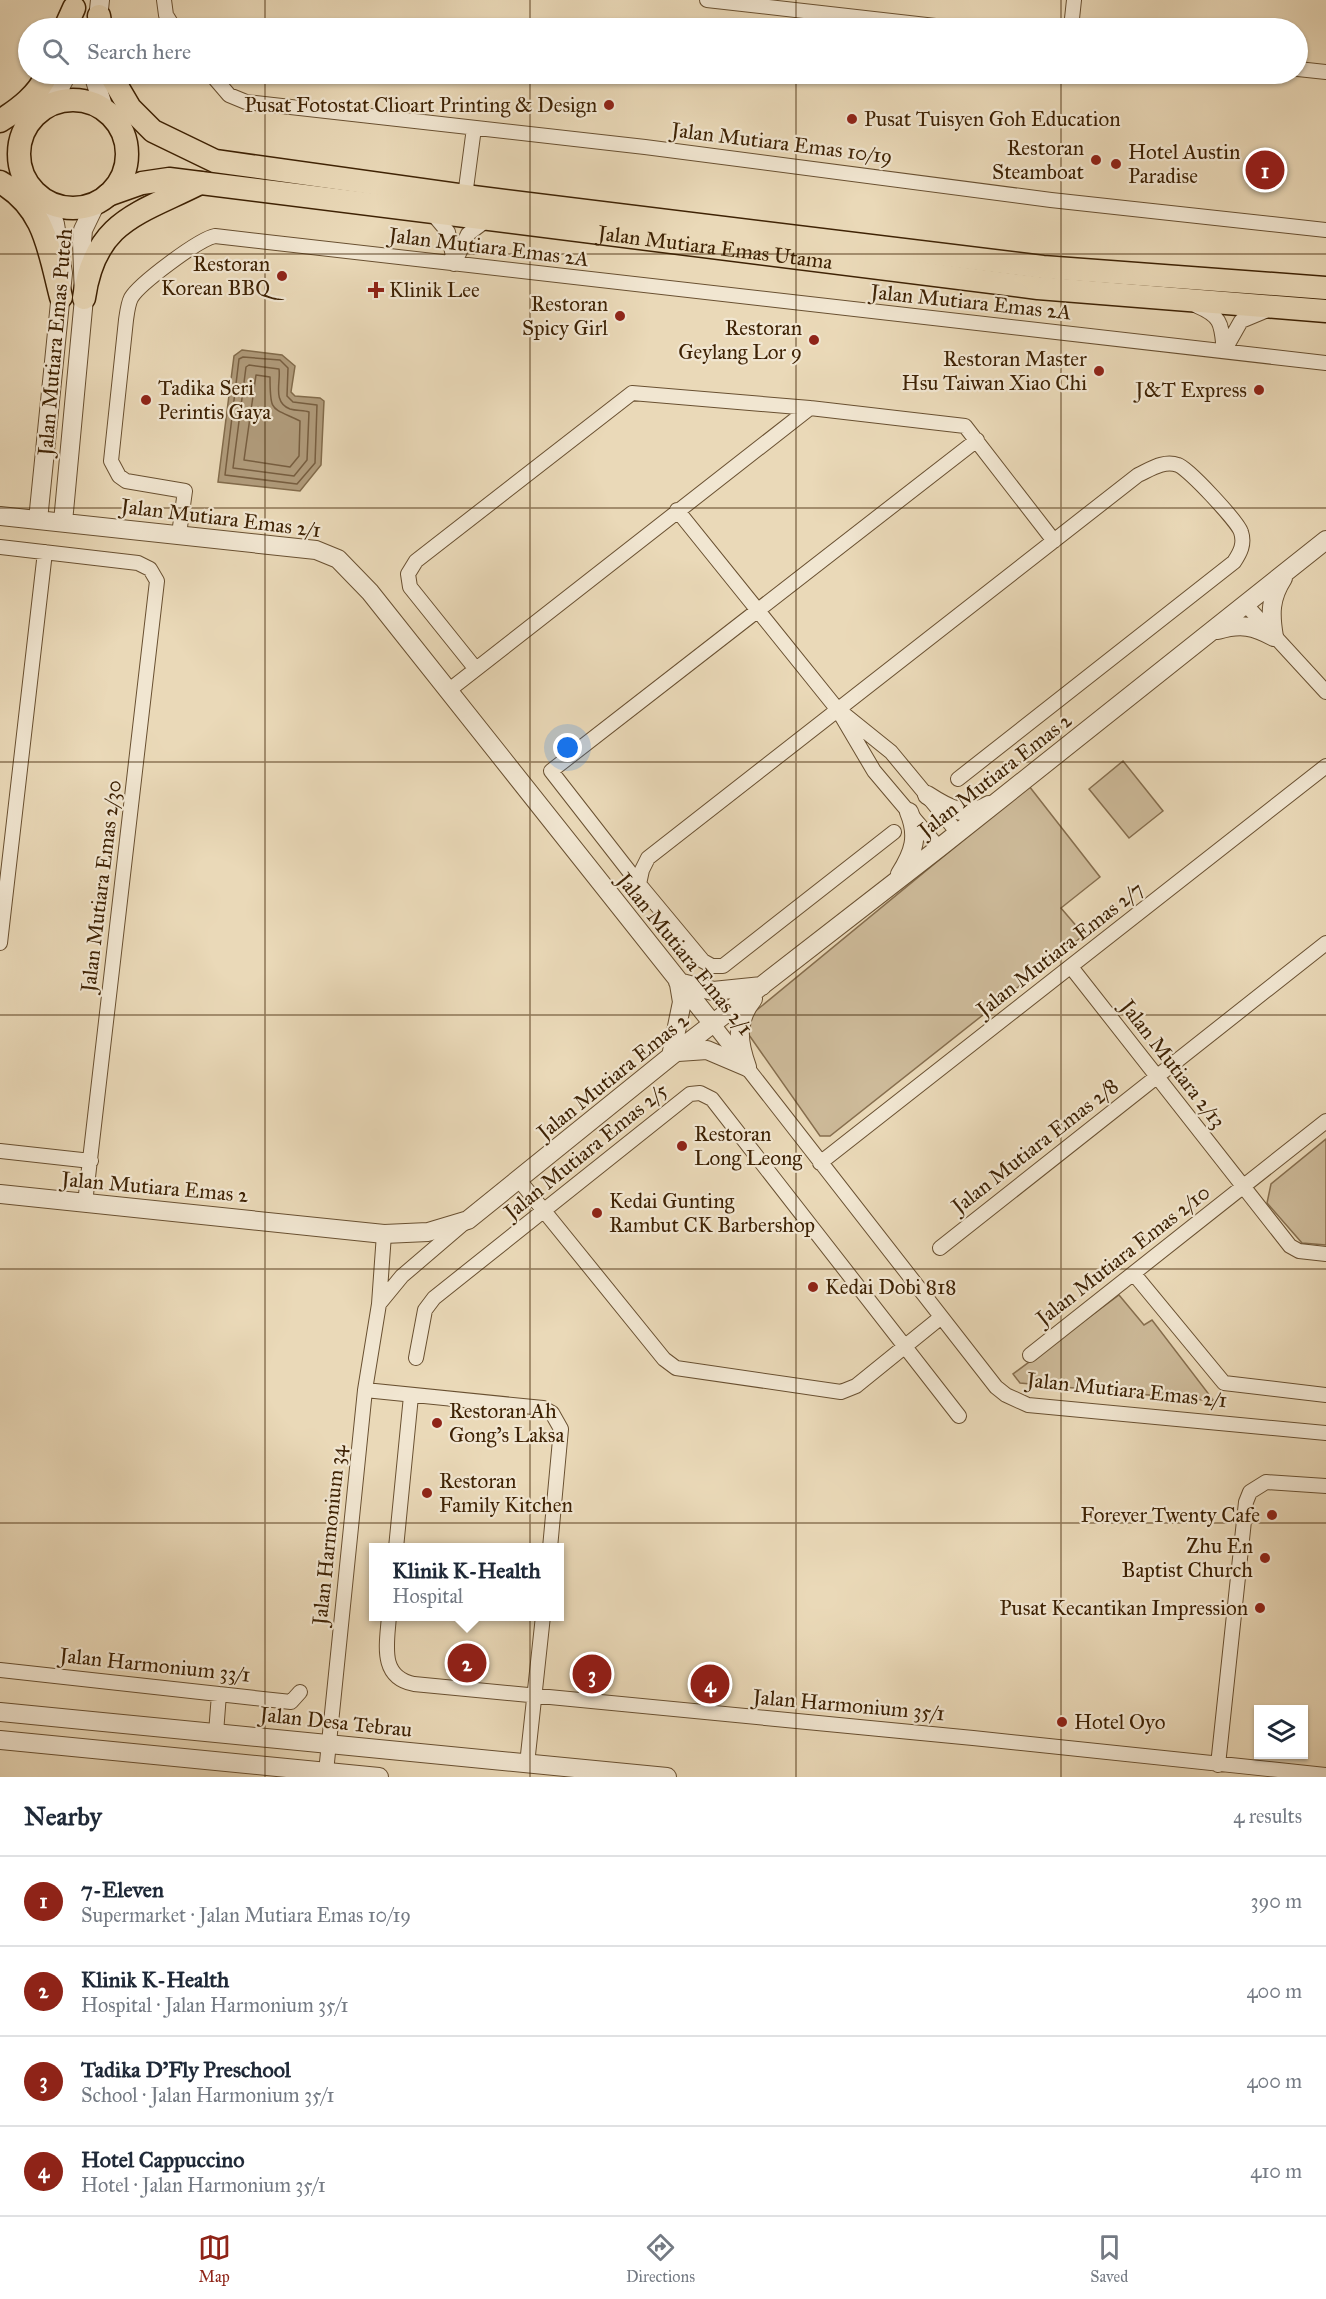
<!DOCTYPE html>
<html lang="en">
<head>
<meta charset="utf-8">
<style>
  :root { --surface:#fff; --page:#f6f6f7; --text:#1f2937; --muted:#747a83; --line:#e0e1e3; --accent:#8f2418 }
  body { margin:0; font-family:"IM FELL Great Primer",serif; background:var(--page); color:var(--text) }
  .controls { position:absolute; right:18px; bottom:18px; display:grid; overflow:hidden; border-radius:0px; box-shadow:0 2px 4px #0004 }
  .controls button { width:54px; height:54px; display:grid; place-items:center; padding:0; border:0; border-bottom:2px solid var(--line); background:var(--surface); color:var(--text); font:30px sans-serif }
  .you { position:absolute; left:568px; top:748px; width:21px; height:21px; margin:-15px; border:4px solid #fff; border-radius:50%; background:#1a73e8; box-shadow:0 0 0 9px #1a73e833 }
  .badge { display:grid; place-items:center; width:39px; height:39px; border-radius:50%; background:var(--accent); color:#fff; font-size:20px; font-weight:700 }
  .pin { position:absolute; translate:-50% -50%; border:3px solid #fff; box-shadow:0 2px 6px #0006 }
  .popup { position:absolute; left:369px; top:1543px; width:195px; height:78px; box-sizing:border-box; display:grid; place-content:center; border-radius:0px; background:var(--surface); filter:drop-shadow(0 2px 4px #0005); font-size:20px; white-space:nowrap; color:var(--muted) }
  .popup b { font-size:22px; color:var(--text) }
  .popup::after { content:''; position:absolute; left:50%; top:100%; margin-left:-12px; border:12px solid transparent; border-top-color:var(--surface) }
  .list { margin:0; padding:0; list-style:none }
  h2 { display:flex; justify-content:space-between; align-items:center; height:78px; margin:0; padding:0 24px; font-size:26px }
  h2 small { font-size:20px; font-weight:400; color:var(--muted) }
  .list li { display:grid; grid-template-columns:39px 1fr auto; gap:18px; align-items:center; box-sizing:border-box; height:90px; padding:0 24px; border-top:2px solid var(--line) }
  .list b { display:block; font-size:22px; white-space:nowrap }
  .list p { margin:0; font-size:20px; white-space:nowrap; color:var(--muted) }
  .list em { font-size:20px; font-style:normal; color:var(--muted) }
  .icon { flex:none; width:33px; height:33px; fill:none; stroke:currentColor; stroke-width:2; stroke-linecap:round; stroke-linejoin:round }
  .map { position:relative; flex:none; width:1326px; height:1777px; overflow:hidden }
  .search { position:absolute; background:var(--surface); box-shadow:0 2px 4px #0004; left:18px; right:18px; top:18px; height:66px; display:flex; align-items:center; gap:15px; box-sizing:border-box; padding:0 21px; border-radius:33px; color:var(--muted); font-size:22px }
  .sheet { height:438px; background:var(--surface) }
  nav { display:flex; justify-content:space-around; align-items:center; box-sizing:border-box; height:84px; border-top:2px solid var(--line); background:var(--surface); font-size:16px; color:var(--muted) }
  nav a { display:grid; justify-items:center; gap:3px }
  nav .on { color:var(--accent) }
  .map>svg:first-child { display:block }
</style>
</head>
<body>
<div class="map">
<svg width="1326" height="1777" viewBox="0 0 1326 1777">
  <rect width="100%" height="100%" fill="#ead9b8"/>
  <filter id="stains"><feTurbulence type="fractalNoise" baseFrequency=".00333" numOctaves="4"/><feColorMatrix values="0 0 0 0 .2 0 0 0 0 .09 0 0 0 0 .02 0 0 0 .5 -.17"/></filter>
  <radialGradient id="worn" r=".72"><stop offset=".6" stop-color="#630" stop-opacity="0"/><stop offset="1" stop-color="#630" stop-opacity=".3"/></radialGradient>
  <path fill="#cdba99" stroke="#866e4e" stroke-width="1.5" d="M1123 761 1163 811 1129 838 1089 789Z
    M1029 786 1100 877 1061 908 1084 935 830 1136H820L749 1035 752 1014Z
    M1326 1139V1245L1302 1243 1267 1203 1271 1184Z
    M1119 1295 1144 1325 1152 1320 1214 1401 1020 1383 1013 1374Z"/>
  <path fill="#b09b7b" stroke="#826b4b" stroke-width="1.5" d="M242 350 282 355 295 366 291 392 295 396 320 398 324 401 321 465 300 491 218 482 234 356Z"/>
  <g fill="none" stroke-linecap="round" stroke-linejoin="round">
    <path stroke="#775e40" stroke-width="1.5" d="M243 357 280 360 288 368 287 396 293 402 317 405 315 463 297 484 225 475 239 359Z
      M249 365 279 369C281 382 272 402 290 409 297 411 304 410 309 412L307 460 294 476 233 468 246 367Z
      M256 375 270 377C270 413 271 407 300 421L299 456 290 467 244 460Z"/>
    <g stroke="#695031" stroke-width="16">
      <path id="minor" d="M164 0 166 15 174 28
        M707 0 953 28
        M1071 28 1074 0
        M1298 69 1326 72
        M211 74 229 95 246 102 645 147 1051 200 1326 230
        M465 196 474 128
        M432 213 448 232 454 261
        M454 264 468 234 488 219
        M1197 306C1223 317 1221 325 1224 351
        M1224 351 1241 321 1265 311
        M677 510 838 710 874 771 939 848
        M179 534 185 491 126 481 119 476 111 461 126 320C127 313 128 304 131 298 139 284 199 239 215 236L1326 363
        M0 547 138 563 150 569 157 581 85 1203
        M1246 605 1326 692
        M475 668 410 587 408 574 416 561 632 393 810 408 965 426 1054 541
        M448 691 810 408
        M845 715 891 752 958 833
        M894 832 723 966H712L703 961 639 884 642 870 648 858 1138 475C1151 469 1164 460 1178 465 1188 468 1238 522 1241 532 1245 544 1240 553 1234 562L958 779
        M639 884 551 771 977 440
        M0 943 45 552
        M1071 967 1290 1246 1299 1251 1326 1254
        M713 1024 996 1387 1006 1395 1028 1405 1326 1433
        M0 1151 91 1161
        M820 1163 1326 766
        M519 1180 664 1359 676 1368 841 1392 856 1386 940 1318
        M940 1248 1326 943
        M1134 1274 1224 1383 1326 1395
        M379 1304 402 1276 464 1223
        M1030 1355 1326 1121
        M416 1358 425 1310 434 1298 690 1094 700 1093 712 1099 959 1416
        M365 1390 543 1408 552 1413 561 1429 550 1548
        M396 1548 411 1396
        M389 1616C387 1644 379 1677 414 1684L973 1738 1326 1775
        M0 1670 291 1702 300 1692
        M216 1733 219 1694
        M527 1764 543 1616
        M1218 1765 1246 1502 1250 1492 1266 1482 1326 1486
        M326 1772 365 1390 379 1304 384 1234"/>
    </g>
    <g stroke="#695031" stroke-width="20">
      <path id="tertiary" d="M97 28 100 0
        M93 74 104 109
        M51 105 67 74
        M0 516 316 550 338 559 370 592 713 1024
        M38 520 63 273 55 224 47 201
        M63 522 84 298 82 242 83 230 96 203
        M1218 630C1241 623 1254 626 1274 637
        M1274 637C1270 614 1270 598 1283 578
        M927 795C947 808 965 819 989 805
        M900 874C914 852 919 836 909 812
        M678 982 713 991 762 986
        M678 1052 707 1050 747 1067
        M671 1056 682 1002 679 984
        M747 1067C738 1042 735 1021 753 999
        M0 1194 384 1234 428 1232 468 1220 671 1056 939 848 1326 540
        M0 1712 667 1777
        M0 1740 379 1777"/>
    </g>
    <g stroke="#3e2204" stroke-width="25">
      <g id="primary">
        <path d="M99 16 101 28"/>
        <path d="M65 28 74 8"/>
        <path d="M110 74 130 108 153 131 215 161 465 196 1043 267 1326 288"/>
        <circle cx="73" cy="154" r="54"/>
        <path d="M0 121C19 109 38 95 47 74"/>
        <path d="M0 182C45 207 49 251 61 297"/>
        <path id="s1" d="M108 195 142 183 169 179 1038 288 1326 311"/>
        <path d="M84 298C95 220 139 214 200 183"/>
      </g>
    </g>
    <use href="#minor" stroke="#f1e6d1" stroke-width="14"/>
    <use href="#tertiary" stroke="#f1e6d1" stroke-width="18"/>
    <use href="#primary" stroke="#ead9b8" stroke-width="22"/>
  </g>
  <path fill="none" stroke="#3e2204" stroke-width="1.5" stroke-opacity="0.55" d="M265 0V28M530 0V28M796 0V28M1061 0V28M265 74V1777M530 74V1777M796 74V1777M1061 74V1777M0 254H1326M0 508H1326M0 762H1326M0 1015H1326M0 1269H1326M0 1523H1326"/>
  <g fill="#8f2418" stroke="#f1e6d1" stroke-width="2">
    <circle cx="609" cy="105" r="6"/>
    <circle cx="852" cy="119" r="6"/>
    <circle cx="1096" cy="160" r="6"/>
    <circle cx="1116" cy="164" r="6"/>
    <circle cx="282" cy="276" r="6"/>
    <path d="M373 281h6v6h6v6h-6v6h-6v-6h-6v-6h6z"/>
    <circle cx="620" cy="316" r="6"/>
    <circle cx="814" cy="340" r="6"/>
    <circle cx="1099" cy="371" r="6"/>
    <circle cx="1259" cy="390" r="6"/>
    <circle cx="146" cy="400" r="6"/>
    <circle cx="682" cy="1146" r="6"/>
    <circle cx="597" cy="1213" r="6"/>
    <circle cx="813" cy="1287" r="6"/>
    <circle cx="437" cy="1423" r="6"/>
    <circle cx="427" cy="1493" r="6"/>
    <circle cx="1272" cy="1515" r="6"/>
    <circle cx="1265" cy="1558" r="6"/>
    <circle cx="1260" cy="1608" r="6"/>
    <circle cx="1062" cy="1722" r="6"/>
  </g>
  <g text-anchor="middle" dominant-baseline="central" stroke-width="4.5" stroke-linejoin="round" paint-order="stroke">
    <g font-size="21" fill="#3e2204" stroke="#f1e6d1" text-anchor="end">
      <text x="597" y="105">Pusat Fotostat Clioart Printing &amp; Design</text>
      <text x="864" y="119" text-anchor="start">Pusat Tuisyen Goh Education</text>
      <text x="1084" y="148">Restoran<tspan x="1084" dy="24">Steamboat</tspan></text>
      <text x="1128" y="152" text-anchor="start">Hotel Austin<tspan x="1128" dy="24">Paradise</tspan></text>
      <text x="270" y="264">Restoran<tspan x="270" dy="24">Korean BBQ</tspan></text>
      <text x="389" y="290" text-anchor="start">Klinik Lee</text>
      <text x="608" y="304">Restoran<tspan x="608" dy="24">Spicy Girl</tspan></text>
      <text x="802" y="328">Restoran<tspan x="802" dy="24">Geylang Lor 9</tspan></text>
      <text x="1087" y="359">Restoran Master<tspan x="1087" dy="24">Hsu Taiwan Xiao Chi</tspan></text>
      <text x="158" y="388" text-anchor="start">Tadika Seri<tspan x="158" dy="24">Perintis Gaya</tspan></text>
      <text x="1247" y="390">J&amp;T Express</text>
      <text x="694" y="1134" text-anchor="start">Restoran<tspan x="694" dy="24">Long Leong</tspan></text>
      <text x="609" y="1201" text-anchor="start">Kedai Gunting<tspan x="609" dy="24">Rambut CK Barbershop</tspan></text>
      <text x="825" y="1287" text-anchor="start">Kedai Dobi 818</text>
      <text x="449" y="1411" text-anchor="start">Restoran Ah<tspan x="449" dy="24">Gong's Laksa</tspan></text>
      <text x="439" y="1481" text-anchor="start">Restoran<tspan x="439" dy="24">Family Kitchen</tspan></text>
      <text x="1260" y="1515">Forever Twenty Cafe</text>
      <text x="1253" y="1546">Zhu En<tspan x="1253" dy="24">Baptist Church</tspan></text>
      <text x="1248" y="1608">Pusat Kecantikan Impression</text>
      <text x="1074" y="1722" text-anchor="start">Hotel Oyo</text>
    </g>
    <g font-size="21" fill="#3e2204" stroke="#f1e6d1">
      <text transform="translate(782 143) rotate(7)">Jalan Mutiara Emas 10/19</text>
      <text transform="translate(489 247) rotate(7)">Jalan Mutiara Emas 2A</text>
      <text stroke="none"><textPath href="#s1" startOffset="614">Jalan Mutiara Emas Utama</textPath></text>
      <text transform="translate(971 302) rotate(6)">Jalan Mutiara Emas 2A</text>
      <text transform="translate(55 342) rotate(-85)">Jalan Mutiara Emas Puteh</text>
      <text transform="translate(221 518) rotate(7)">Jalan Mutiara Emas 2/1</text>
      <text transform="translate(995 775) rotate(-38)">Jalan Mutiara Emas 2</text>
      <text transform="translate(101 886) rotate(-83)">Jalan Mutiara Emas 2/30</text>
      <text transform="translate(1060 949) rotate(-38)">Jalan Mutiara Emas 2/7</text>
      <text transform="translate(685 954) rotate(51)">Jalan Mutiara Emas 2/1</text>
      <text transform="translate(1173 1064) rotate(52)">Jalan Mutiara 2/13</text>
      <text transform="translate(613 1076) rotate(-39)">Jalan Mutiara Emas 2</text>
      <text transform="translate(1035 1146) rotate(-38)">Jalan Mutiara Emas 2/8</text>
      <text transform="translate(586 1151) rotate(-39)">Jalan Mutiara Emas 2/5</text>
      <text transform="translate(155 1187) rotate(5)">Jalan Mutiara Emas 2</text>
      <text transform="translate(1123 1255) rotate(-38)">Jalan Mutiara Emas 2/10</text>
      <text transform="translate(1127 1390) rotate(6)">Jalan Mutiara Emas 2/1</text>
      <text transform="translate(329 1535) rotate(-84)">Jalan Harmonium 34</text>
      <text transform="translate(155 1665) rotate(6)">Jalan Harmonium 33/1</text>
      <text transform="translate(849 1705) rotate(5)">Jalan Harmonium 35/1</text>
      <text transform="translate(336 1722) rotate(6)">Jalan Desa Tebrau</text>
    </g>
  </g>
  <rect width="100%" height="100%" filter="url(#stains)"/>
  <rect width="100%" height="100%" fill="url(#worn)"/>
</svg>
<div class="controls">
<button><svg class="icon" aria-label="layers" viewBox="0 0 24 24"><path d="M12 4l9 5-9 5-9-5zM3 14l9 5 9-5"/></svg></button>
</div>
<div class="you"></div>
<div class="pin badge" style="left:1265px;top:170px">1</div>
<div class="pin badge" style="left:467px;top:1663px">2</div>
<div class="popup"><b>Klinik K-Health</b>Hospital</div>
<div class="pin badge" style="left:592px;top:1674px">3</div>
<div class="pin badge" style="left:710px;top:1684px">4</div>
<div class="search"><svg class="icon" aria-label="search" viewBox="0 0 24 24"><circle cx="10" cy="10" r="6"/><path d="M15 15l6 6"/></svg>Search here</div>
</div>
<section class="sheet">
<h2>Nearby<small>4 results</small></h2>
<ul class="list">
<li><span class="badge">1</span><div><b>7-Eleven</b><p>Supermarket · Jalan Mutiara Emas 10/19</p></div><em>390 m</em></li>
<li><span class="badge">2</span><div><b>Klinik K-Health</b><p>Hospital · Jalan Harmonium 35/1</p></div><em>400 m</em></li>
<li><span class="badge">3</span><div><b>Tadika D'Fly Preschool</b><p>School · Jalan Harmonium 35/1</p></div><em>400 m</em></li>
<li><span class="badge">4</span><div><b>Hotel Cappuccino</b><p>Hotel · Jalan Harmonium 35/1</p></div><em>410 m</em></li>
</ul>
</section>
<nav>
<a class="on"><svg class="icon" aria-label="map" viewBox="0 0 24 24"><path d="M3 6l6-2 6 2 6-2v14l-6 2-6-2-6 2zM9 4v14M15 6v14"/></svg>Map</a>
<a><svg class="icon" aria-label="directions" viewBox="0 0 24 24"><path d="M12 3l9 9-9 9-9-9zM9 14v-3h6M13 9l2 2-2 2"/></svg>Directions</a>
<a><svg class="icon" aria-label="saved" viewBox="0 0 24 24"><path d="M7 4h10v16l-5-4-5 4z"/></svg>Saved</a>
</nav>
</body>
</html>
